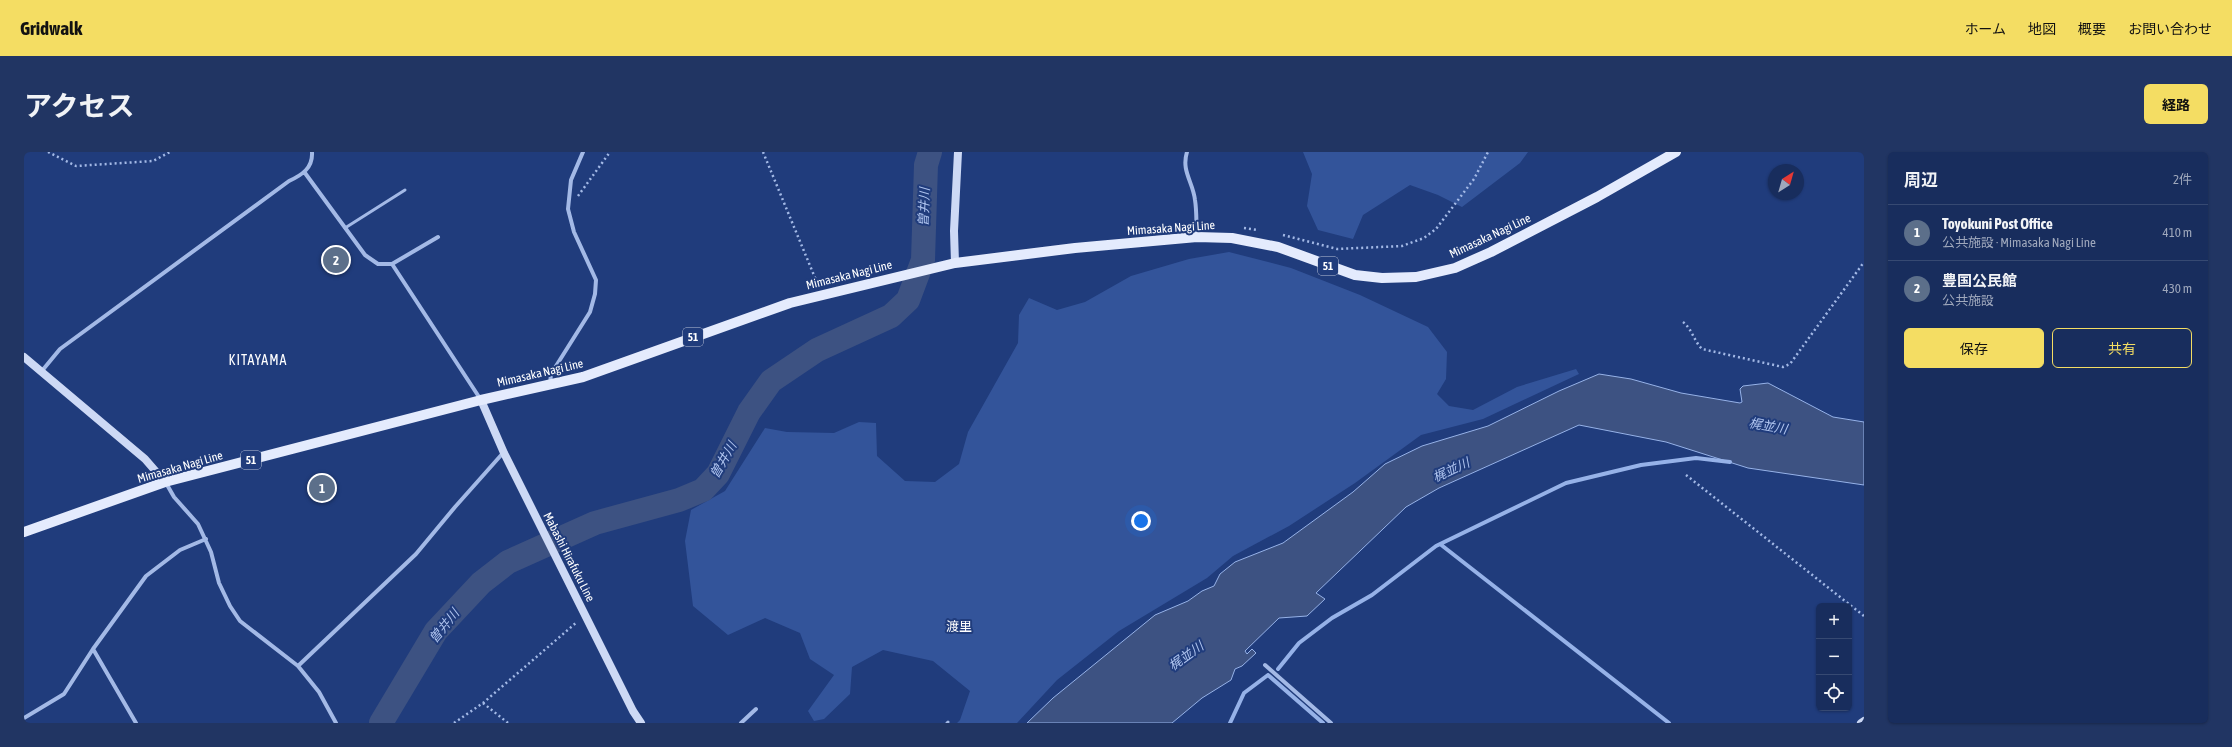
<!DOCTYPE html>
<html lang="ja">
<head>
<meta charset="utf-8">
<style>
  :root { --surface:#182d5d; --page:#213563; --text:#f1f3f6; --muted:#9fa8bc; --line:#364972; --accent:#f4dd63 }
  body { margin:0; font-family:"Asap Condensed","Noto Sans JP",sans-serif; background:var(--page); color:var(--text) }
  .controls { position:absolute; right:12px; bottom:12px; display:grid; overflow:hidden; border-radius:6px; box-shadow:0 1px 3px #0004 }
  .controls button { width:36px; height:36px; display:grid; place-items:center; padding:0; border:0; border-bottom:1px solid var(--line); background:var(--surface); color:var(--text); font:20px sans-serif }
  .compass { position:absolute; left:1744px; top:12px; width:36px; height:36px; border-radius:50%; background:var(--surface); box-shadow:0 1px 3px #0004; rotate:37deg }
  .you { position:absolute; left:1117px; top:369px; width:14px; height:14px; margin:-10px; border:3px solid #fff; border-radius:50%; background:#1a73e8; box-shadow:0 0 0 6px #1a73e833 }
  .badge { display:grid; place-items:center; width:26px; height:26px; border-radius:50%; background:var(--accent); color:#fff; font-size:13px; font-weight:700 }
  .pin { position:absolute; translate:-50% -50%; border:2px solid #fff; box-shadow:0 1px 4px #0006 }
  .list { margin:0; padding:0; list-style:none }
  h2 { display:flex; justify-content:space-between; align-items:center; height:52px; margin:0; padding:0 16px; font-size:17px }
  h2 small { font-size:13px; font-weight:400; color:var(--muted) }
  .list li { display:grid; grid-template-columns:26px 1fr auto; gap:12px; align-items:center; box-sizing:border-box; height:56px; padding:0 16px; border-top:1px solid var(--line) }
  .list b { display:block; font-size:15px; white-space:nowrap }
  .list p { margin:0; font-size:13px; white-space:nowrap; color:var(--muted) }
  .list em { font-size:13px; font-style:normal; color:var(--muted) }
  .actions { display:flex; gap:8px; padding:12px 16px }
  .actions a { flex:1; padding:9px 0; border:1px solid var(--accent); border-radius:6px; text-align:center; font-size:14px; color:var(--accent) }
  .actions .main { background:var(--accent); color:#111 }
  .icon { flex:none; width:22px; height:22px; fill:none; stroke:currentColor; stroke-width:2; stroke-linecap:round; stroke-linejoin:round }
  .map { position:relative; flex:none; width:1840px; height:571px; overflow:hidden; border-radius:6px }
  header { display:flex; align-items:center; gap:24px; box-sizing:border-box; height:56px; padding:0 20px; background:var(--accent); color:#111 }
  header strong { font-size:19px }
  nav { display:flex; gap:22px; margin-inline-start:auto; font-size:14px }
  .intro { display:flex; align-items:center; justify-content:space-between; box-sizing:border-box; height:96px; padding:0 24px }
  h1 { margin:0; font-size:28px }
  .button { padding:10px 18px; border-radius:6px; background:var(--accent); color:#111; font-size:14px; font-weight:700 }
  main { display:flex; gap:24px; padding:0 24px }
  aside { flex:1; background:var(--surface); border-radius:6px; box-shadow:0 1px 3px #0004 }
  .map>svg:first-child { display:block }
</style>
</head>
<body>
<header>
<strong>Gridwalk</strong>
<nav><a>ホーム</a><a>地図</a><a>概要</a><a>お問い合わせ</a></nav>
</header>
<div class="intro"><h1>アクセス</h1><a class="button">経路</a></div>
<main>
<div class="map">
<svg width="1840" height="571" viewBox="0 0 1840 571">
  <rect width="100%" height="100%" fill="#203c7c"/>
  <path fill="#33549a" d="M1279 0H1504L1496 11 1438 55 1414 43 1386 33 1339 63 1329 87 1294 78 1283 54 1288 22Z
    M1205 100 1267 116 1336 143 1404 175 1423 200 1422 227 1413 242 1425 254 1449 258 1493 235 1552 217 1555 222 1459 267 1397 283 1331 331 1265 374 1209 404 1183 426 1095 479 1033 528 993 571H933L936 568 946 539 909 509 859 498 828 515 826 542 800 567 790 569 784 559 810 523 786 507 776 481 741 466 704 483 669 454 661 389 667 358 701 339 741 276 763 280 810 281 835 270 852 271 853 304 881 329 911 330 935 312 944 280 994 191 995 163 1005 146 1033 158 1061 150 1107 124 1165 107Z"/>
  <path fill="#3d5282" stroke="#96b2e8" d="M1575 222 1607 227 1657 241 1716 251 1718 250 1716 237 1719 234 1744 231 1809 265 1840 270V333L1724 316 1642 290 1555 273 1415 336 1382 355 1292 441 1301 447 1283 464 1255 466 1221 499 1223 502 1228 497 1232 501 1218 514 1211 517 1207 528 1178 546 1148 571H1003L1029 546 1131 463 1164 449 1178 439 1190 434 1196 422 1211 410 1259 391 1329 340 1361 312 1398 294 1464 274 1535 239Z"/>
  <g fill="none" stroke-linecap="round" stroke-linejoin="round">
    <path stroke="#96b2e8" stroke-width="4" d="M1416 392 1645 571
      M1254 517 1275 491 1308 466 1348 443 1412 394 1542 331 1617 313 1672 306 1706 310
      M1244 523 1299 571
      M1206 571 1220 541 1244 523"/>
    <path stroke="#3d5282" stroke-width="24" d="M357 571 412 479 457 431 484 410 571 371 655 348 679 338 694 322 725 260 747 229 793 198 867 164 884 148 899 108 902 13 906 0"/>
    <path stroke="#a3b9e6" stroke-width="2.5" stroke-dasharray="2 3" stroke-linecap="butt" d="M24 0 52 14 129 9 146 0
      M739 0 794 133
      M554 44 586 0
      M1220 76 1233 78
      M1259 83 1313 97 1378 94 1400 86 1412 77 1450 27 1464 0
      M1659 170C1668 177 1670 189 1678 197L1759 215 1766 212 1840 110
      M1662 323 1840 464
      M459 551 484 571
      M430 571 459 551 553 470"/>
    <path stroke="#a3b9e6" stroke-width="3" d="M321 76 381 38
      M923 571 924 570"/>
    <path stroke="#a3b9e6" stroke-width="4" d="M1163 0C1157 19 1169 30 1171 48 1173 60 1172 73 1173 85
      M281 21 341 103 354 112H368
      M414 85 368 112 457 248
      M17 220 36 197 265 29C278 23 289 16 288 0
      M526 232 527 222 566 160 571 142 572 128 550 80 544 57 547 28 559 0
      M142 331 150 345 174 372 187 400 195 431 206 454 216 469 274 514 295 540 312 571
      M69 497 122 424 156 398 182 387
      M1241 513 1307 571
      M274 514 392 402 431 355 479 301
      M0 566 40 542 69 497 112 571
      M717 571 732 557"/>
    <path stroke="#cdd9f5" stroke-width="8" d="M931 111 930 79 934 0
      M0 205 121 307 141 330
      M457 248 480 301 609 559 617 571
      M1837 571 1840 569"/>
    <path stroke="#e4ebfd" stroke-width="10" d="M0 380 141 330 457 248 559 225 766 151 931 111 1051 96 1173 85 1208 86 1254 95 1331 123 1358 126 1392 125 1431 116 1467 100 1573 45 1652 0"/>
  </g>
  <g text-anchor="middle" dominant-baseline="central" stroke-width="4" stroke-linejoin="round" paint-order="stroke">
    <g fill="#203c7c" stroke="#bcc4d8" stroke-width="1">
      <rect x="1294" y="105" width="20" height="18" rx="3"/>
      <rect x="659" y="176" width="20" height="18" rx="3"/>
      <rect x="217" y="299" width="20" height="18" rx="3"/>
    </g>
    <g font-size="11" font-weight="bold" fill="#fff">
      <text x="1304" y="114">51</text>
      <text x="669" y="185">51</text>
      <text x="227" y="308">51</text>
    </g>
    <g font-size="12" fill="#fff" stroke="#203c7c">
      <text transform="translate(1147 76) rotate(-4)">Mimasaka Nagi Line</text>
      <text transform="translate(1466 84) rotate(-25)">Mimasaka Nagi Line</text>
      <text transform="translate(825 123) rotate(-14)">Mimasaka Nagi Line</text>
      <text transform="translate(516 221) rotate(-13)">Mimasaka Nagi Line</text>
      <text transform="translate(156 315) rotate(-16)">Mimasaka Nagi Line</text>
      <text transform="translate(545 405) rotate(63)">Mabashi Hirafuku Line</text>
    </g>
    <g font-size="13" font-style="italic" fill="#aec3ee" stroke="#203c7c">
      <text transform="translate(900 55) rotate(-88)">曽井川</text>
      <text transform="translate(1744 274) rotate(10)">梶並川</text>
      <text transform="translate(699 308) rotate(-60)">曽井川</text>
      <text transform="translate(1427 318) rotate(-25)">梶並川</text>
      <text transform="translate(420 474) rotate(-51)">曽井川</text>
      <text transform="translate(1162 504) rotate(-36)">梶並川</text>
    </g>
    <g font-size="13" fill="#fff" stroke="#203c7c">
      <text x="935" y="474">渡里</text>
    </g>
    <g font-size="14" letter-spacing="1" fill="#fff" stroke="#203c7c">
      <text x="234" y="208">KITAYAMA</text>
    </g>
  </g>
</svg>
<div class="controls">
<button>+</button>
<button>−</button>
<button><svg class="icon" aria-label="locate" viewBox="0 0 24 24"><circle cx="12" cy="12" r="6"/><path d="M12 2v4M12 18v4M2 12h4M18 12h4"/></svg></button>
</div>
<svg class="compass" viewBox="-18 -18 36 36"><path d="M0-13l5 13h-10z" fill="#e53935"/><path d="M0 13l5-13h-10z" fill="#9fa8bc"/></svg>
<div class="you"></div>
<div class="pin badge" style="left:298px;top:336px;background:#5c6f8a">1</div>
<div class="pin badge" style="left:312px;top:108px;background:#5c6f8a">2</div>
</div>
<aside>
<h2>周辺<small>2件</small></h2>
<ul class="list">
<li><span class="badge" style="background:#5c6f8a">1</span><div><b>Toyokuni Post Office</b><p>公共施設 · Mimasaka Nagi Line</p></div><em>410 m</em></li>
<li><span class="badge" style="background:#5c6f8a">2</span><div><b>豊国公民館</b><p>公共施設</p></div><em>430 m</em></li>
</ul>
<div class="actions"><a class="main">保存</a><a>共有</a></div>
</aside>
</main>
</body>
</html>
